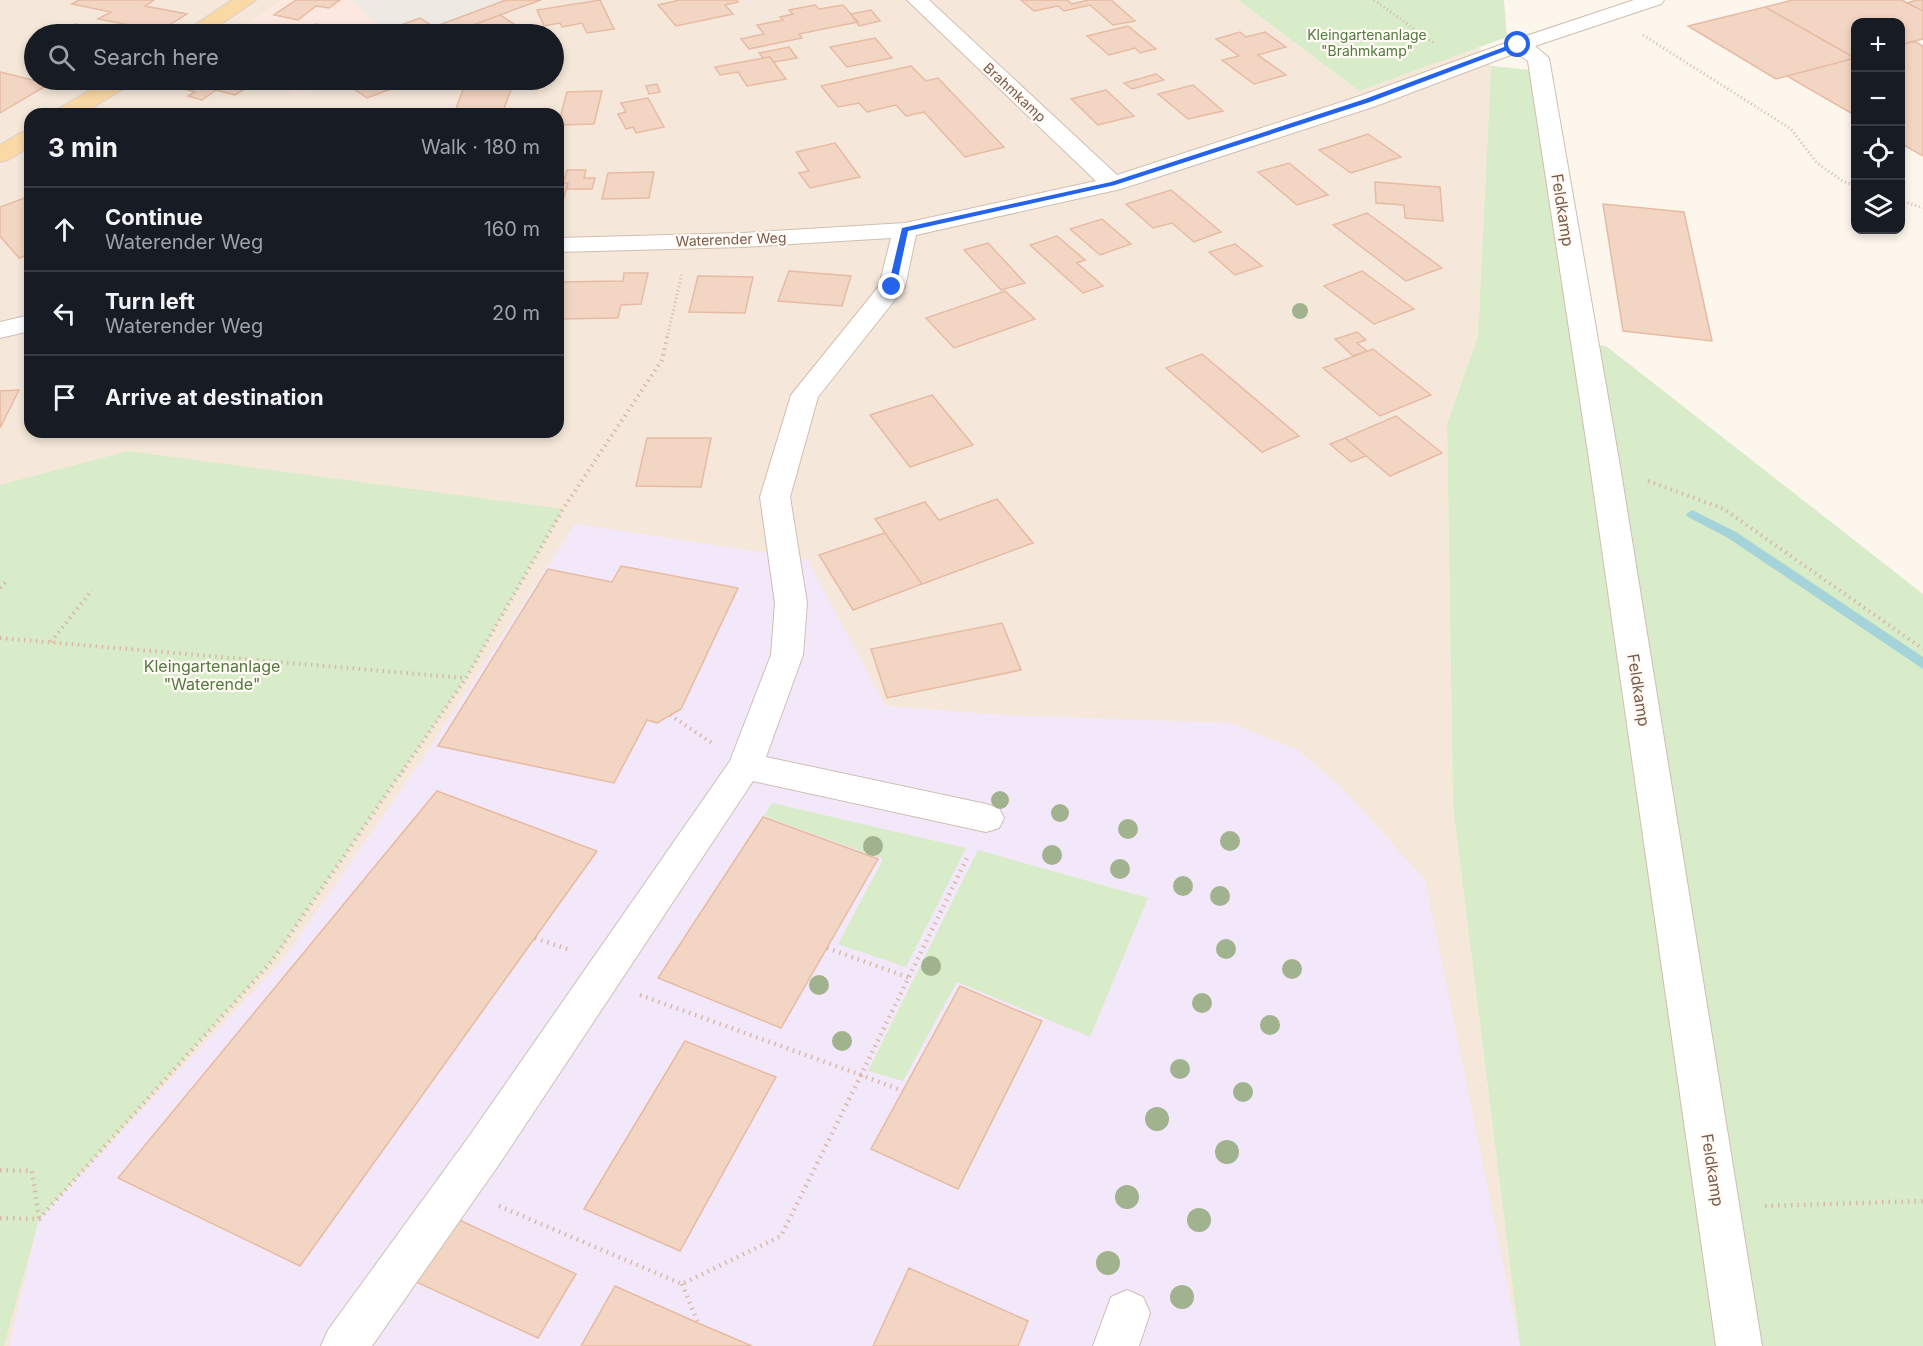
<!DOCTYPE html>
<html lang="en">
<head>
<meta charset="utf-8">
<style>
  :root { --surface:#171b24; --page:#20242c; --text:#f1f3f6; --muted:#9ea1a6; --line:#363941 }
  body { margin:0; font-family:Inter,sans-serif; background:var(--page); color:var(--text) }
  .controls { position:absolute; right:18px; top:18px; display:grid; overflow:hidden; border-radius:12px; box-shadow:0 3px 9px #0003 }
  .controls button { width:54px; height:54px; display:grid; place-items:center; padding:0; border:0; border-bottom:2px solid var(--line); background:var(--surface); color:var(--text); font:30px sans-serif }
  .stop { position:absolute; width:18px; height:18px; margin:-14px; border:4px solid #2563eb; border-radius:50%; background:#fff }
  .stop.end { background:#2563eb; border-color:#fff; box-shadow:0 2px 6px #0008 }
  .list { margin:0; padding:0; list-style:none }
  h2 { display:flex; justify-content:space-between; align-items:center; height:78px; margin:0; padding:0 24px; font-size:26px }
  h2 small { font-size:20px; font-weight:400; color:var(--muted) }
  .list li { display:grid; grid-template-columns:39px 1fr auto; gap:18px; align-items:center; box-sizing:border-box; height:84px; padding:0 24px; border-top:2px solid var(--line) }
  .list b { display:block; font-size:22px; white-space:nowrap }
  .list p { margin:0; font-size:20px; white-space:nowrap; color:var(--muted) }
  .list em { font-size:20px; font-style:normal; color:var(--muted) }
  .icon { flex:none; width:33px; height:33px; fill:none; stroke:currentColor; stroke-width:2; stroke-linecap:round; stroke-linejoin:round }
  .map { position:relative; flex:none; width:1923px; height:1346px; overflow:hidden }
  .search { position:absolute; background:var(--surface); box-shadow:0 3px 9px #0003; left:24px; top:24px; width:540px; height:66px; display:flex; align-items:center; gap:15px; box-sizing:border-box; padding:0 21px; border-radius:33px; color:var(--muted); font-size:22px }
  .panel { position:absolute; background:var(--surface); box-shadow:0 3px 9px #0003; left:24px; top:108px; width:540px; height:330px; border-radius:18px }
  .map>svg:first-child { display:block }
</style>
</head>
<body>
<div class="map">
<svg width="1923" height="1346" viewBox="0 0 1923 1346">
  <rect width="100%" height="100%" fill="#fdf6ec"/>
  <path fill="#f5e8da" fill-rule="evenodd" d="M0 0H283L233 34H34V80H273L298 96 339 80H554V34H453L545 0H1238L1359 91 1479 47 1491 66 1478 336 1447 424 1453 807 1520 1346H0ZM30 114H558V432H30Z"/>
  <path fill="#fde8e0" d="M283 0H350L388 34H233Z
    M273 80H339L298 96Z"/>
  <path fill="#efe9e4" d="M350 0H545L453 34H388Z"/>
  <path fill="#f3e8fa" d="M575 524 807 559 886 706 1004 715 1230 723 1296 749 1342 788 1425 880 1520 1346H9L39 1219 283 960 422 760Z"/>
  <path fill="#d8ecc9" d="M1238 0H1504L1507 37 1359 91Z
    M1491 66 1531 70 1576 342 1606 346 1923 594V1346H1520L1453 807 1447 424 1478 336Z
    M128 451 563 509 466 678 272 961 39 1219 4 1346H0V485Z
    M772 803 966 848 906 967 838 944 883 859 764 816Z
    M978 850 1148 898 1090 1037 957 982 903 1081 868 1071Z"/>
  <g fill="none" stroke-linecap="round" stroke-linejoin="round">
    <path fill="#a5d3da" fill-rule="evenodd" d="M1692 510 1736 532 1923 657V669L1728 538 1688 517 1686 514Z"/>
  </g>
  <path fill="#f3d5c3" stroke="#e6bba3" stroke-width="1.5" d="M79 0H154L145 6 187 14 160 31 98 19 111 12 72 4Z
    M296 0H340L329 8 316 6 298 20 274 15Z
    M506 0H541L448 34H394L387 30 420 18 434 27Z
    M600 0 614 29 587 33 582 23 562 27 560 23 544 26 537 10Z
    M680 0H736L738 2 725 5 733 14 676 26 658 5Z
    M1021 0H1067L1072 4 1089 0H1111L1135 21 1113 25 1090 5 1064 11 1058 6 1034 11Z
    M1793 0H1902L1923 11V39L1900 45V22H1856L1855 58 1765 7Z
    M1917 0H1923V11L1907 3Z
    M815 5 819 9 843 5 858 22 799 34 802 38 749 49 741 39 764 34 757 25 783 20 780 17 793 14 789 10Z
    M1765 7 1855 58 1776 79 1688 26Z
    M871 10 880 21 859 26 851 14Z
    M500 15 514 24 486 34 473 25Z
    M75 24 112 31 106 34H59Z
    M316 24 357 33 301 34Z
    M1128 26 1156 49 1140 53 1135 48 1109 55 1087 36Z
    M1240 32 1246 37 1265 32 1286 47 1258 55 1286 75 1254 84 1222 60 1239 56 1216 39Z
    M875 38 892 58 847 67 830 47Z
    M1914 41 1923 46V156L1900 143V45Z
    M789 47 797 58 774 62 770 57 763 58 759 53Z
    M770 57 786 79 747 86 738 72 720 75 715 67Z
    M1855 58 1856 116 1787 76Z
    M911 66 926 81 938 78 1004 147 965 157 924 112 906 116 896 105 867 112 859 103 838 107 821 86Z
    M0 72 49 84 0 113Z
    M1156 74 1164 80 1132 89 1124 83Z
    M191 80H247L256 82 235 95 216 90 202 100 188 96 195 92 178 87Z
    M350 80H415L367 98 344 82Z
    M469 80H491L488 87H459L462 81Z
    M657 84 660 92 649 94 646 86Z
    M1193 85 1223 111 1188 119 1158 94Z
    M464 87H512L502 114H454Z
    M1106 90 1134 116 1098 125 1071 99Z
    M602 91 594 124 558 125 567 92Z
    M648 98 664 127 636 133 633 127 626 129 618 114 626 112 621 103Z
    M1368 134 1401 157 1351 173 1319 150Z
    M835 143 860 177 810 188 799 173 809 171 796 152Z
    M1289 163 1328 195 1297 205 1258 172Z
    M567 170H586L584 178H595L592 189H567L568 183H563Z
    M654 172 649 198 602 199 608 173Z
    M1375 182 1440 187 1443 221 1405 218 1404 205 1376 203Z
    M558 183H568L560 211H558Z
    M1171 190 1221 232 1194 242 1172 223 1153 228 1126 204Z
    M30 196V254L19 258 0 236V207Z
    M1603 204 1684 212 1712 341 1623 331Z
    M1367 213 1442 268 1406 281 1333 225Z
    M1102 219 1131 244 1100 255 1070 229Z
    M1057 236 1085 260 1077 263 1103 286 1083 293 1030 245Z
    M988 243 1025 283 1001 290 964 250Z
    M1235 244 1262 266 1235 275 1209 252Z
    M789 271 851 276 842 306 778 301Z
    M1362 271 1414 309 1374 324 1324 286Z
    M624 273H648L641 304 621 305 618 318 558 319 561 304H558V282L623 281Z
    M698 276 753 277 745 313 689 312Z
    M1005 291 1035 319 954 348 926 318Z
    M1357 332 1366 340 1357 343 1367 351 1353 356 1335 339Z
    M1373 349 1431 395 1380 416 1323 368Z
    M1202 354 1299 436 1262 452 1166 368Z
    M19 390 0 428V391Z
    M932 395 973 445 910 467 870 415Z
    M1396 416 1442 453 1390 476 1345 438Z
    M647 438H711L701 487 636 486Z
    M1345 438 1366 456 1351 462 1330 444Z
    M997 499 1033 543 922 584 875 519 925 502 939 520Z
    M885 533 922 584 853 610 819 555Z
    M621 566 738 588 681 709 657 723 647 720 614 783 438 746 548 569 612 582Z
    M1002 623 1021 670 887 698 871 649Z
    M437 791 597 851 300 1266 118 1178Z
    M763 817 878 859 781 1028 658 978Z
    M960 986 1042 1021 958 1189 871 1149Z
    M685 1041 776 1077 680 1251 584 1209Z
    M455 1218 576 1274 538 1338 414 1281Z
    M909 1268 1028 1321 1018 1346H873Z
    M615 1286 698 1323 752 1346H581Z"/>
  <g fill="none" stroke-linecap="round" stroke-linejoin="round">
    <g stroke="#d1beb0" stroke-width="2">
      <path id="minor" d="M907 0H929L1117 175 1360 96 1511 41 1634 0H1664L1661 4 1535 46 1549 58 1620 466 1762 1346H1716L1590 466 1528 61 1516 53 1376 106 1121 189 916 235 905 287 818 397 790 497 807 603 803 655 766 757 986 804 999 808 1004 818 999 828 986 832 753 781 500 1163 372 1346H321L328 1330 470 1135 730 761 771 655 775 603 760 497 791 395 879 286 891 238 743 247 558 252V238L743 233 905 223 1096 181Z
        M30 315V331L0 338V322Z
        M1127 1290 1143 1297 1150 1313 1139 1346H1093L1111 1297Z"/>
    </g>
    <g stroke="#dad1cd" stroke-width="2">
      <path id="major" d="M232 0H256L207 34H184L187 30Z
        M107 80H133L130 85 82 114H55L58 109Z
        M30 130V147L8 160 0 162V145L22 132Z"/>
    </g>
    <path stroke="#d9b8a5" stroke-width="3" stroke-dasharray="1 3" stroke-linecap="butt" d="M1374 0 1434 43
      M1643 35 1791 129 1817 163 1844 182 1856 185
      M1900 200 1923 208
      M668 334 682 273"/>
    <path stroke="#d9b8a5" stroke-width="4" stroke-dasharray="1.5 4.5" stroke-linecap="butt" d="M1648 481 1724 509 1923 649
      M0 588 8 579
      M0 638 465 678
      M51 642 92 590
      M670 715 712 743
      M402 772 466 678 563 509 662 360 668 333"/>
    <path stroke="#d9b8a5" stroke-width="4.5" stroke-dasharray="1.5 5" stroke-linecap="butt" d="M535 938 570 950
      M827 948 910 978
      M640 995 861 1075 969 854
      M0 1170 32 1171 39 1219
      M499 1206 682 1284 781 1236 861 1075 903 1091
      M1765 1206 1923 1201
      M0 1218 39 1219 272 961 403 770
      M682 1284 698 1323"/>
    <use href="#minor" fill="#fff" fill-rule="evenodd"/>
    <use href="#major" fill="#fbd9a5" fill-rule="evenodd"/>
  </g>
  <g fill="#a0b28e">
    <circle cx="1300" cy="311" r="8"/>
    <circle cx="1000" cy="800" r="9"/>
    <circle cx="1060" cy="813" r="9"/>
    <circle cx="1128" cy="829" r="10"/>
    <circle cx="1230" cy="841" r="10"/>
    <circle cx="873" cy="846" r="10"/>
    <circle cx="1052" cy="855" r="10"/>
    <circle cx="1120" cy="869" r="10"/>
    <circle cx="1183" cy="886" r="10"/>
    <circle cx="1220" cy="896" r="10"/>
    <circle cx="1226" cy="949" r="10"/>
    <circle cx="931" cy="966" r="10"/>
    <circle cx="1292" cy="969" r="10"/>
    <circle cx="819" cy="985" r="10"/>
    <circle cx="1202" cy="1003" r="10"/>
    <circle cx="1270" cy="1025" r="10"/>
    <circle cx="842" cy="1041" r="10"/>
    <circle cx="1180" cy="1069" r="10"/>
    <circle cx="1243" cy="1092" r="10"/>
    <circle cx="1157" cy="1119" r="12"/>
    <circle cx="1227" cy="1152" r="12"/>
    <circle cx="1127" cy="1197" r="12"/>
    <circle cx="1199" cy="1220" r="12"/>
    <circle cx="1108" cy="1263" r="12"/>
    <circle cx="1182" cy="1297" r="12"/>
  </g>
  <path fill="#2563eb" d="M1515 43 1521 45 1370 102 1115 185 908 231 896 287 892 290 888 287 902 228 1111 182 1365 99Z"/>
  <g text-anchor="middle" dominant-baseline="central" stroke-width="4.5" stroke-linejoin="round" paint-order="stroke">
    <g font-size="14" fill="#537a41" stroke="#fffaf3">
      <text x="1367" y="34">Kleingartenanlage<tspan x="1367" dy="16">"Brahmkamp"</tspan></text>
    </g>
    <g font-size="14" fill="#7a5c4d" stroke="#fffaf3">
      <text transform="translate(1015 92) rotate(43)">Brahmkamp</text>
      <text transform="translate(731 239) rotate(-2)">Waterender Weg</text>
    </g>
    <g font-size="16" fill="#7a5c4d" stroke="#fffaf3">
      <text transform="translate(1563 210) rotate(81)">Feldkamp</text>
      <text transform="translate(1639 690) rotate(81)">Feldkamp</text>
      <text transform="translate(1713 1170) rotate(81)">Feldkamp</text>
    </g>
    <g font-size="16" fill="#537a41" stroke="#fffaf3">
      <text x="212" y="666">Kleingartenanlage<tspan x="212" dy="18">"Waterende"</tspan></text>
    </g>
  </g>
</svg>
<div class="controls">
<button>+</button>
<button>−</button>
<button><svg class="icon" aria-label="locate" viewBox="0 0 24 24"><circle cx="12" cy="12" r="6"/><path d="M12 2v4M12 18v4M2 12h4M18 12h4"/></svg></button>
<button><svg class="icon" aria-label="layers" viewBox="0 0 24 24"><path d="M12 4l9 5-9 5-9-5zM3 14l9 5 9-5"/></svg></button>
</div>
<div class="stop" style="left:1518px;top:45px"></div>
<div class="stop end" style="left:892px;top:287px"></div>
<div class="search"><svg class="icon" aria-label="search" viewBox="0 0 24 24"><circle cx="10" cy="10" r="6"/><path d="M15 15l6 6"/></svg>Search here</div>
<section class="panel">
<h2>3 min<small>Walk · 180 m</small></h2>
<ul class="list">
<li><svg class="icon" aria-label="ahead" viewBox="0 0 24 24"><path d="M12 20V5M6 11l6-6 6 6"/></svg><div><b>Continue</b><p>Waterender Weg</p></div><em>160 m</em></li>
<li><svg class="icon" aria-label="left" viewBox="0 0 24 24"><path d="M17 20v-9H6M10 6l-5 5 5 5"/></svg><div><b>Turn left</b><p>Waterender Weg</p></div><em>20 m</em></li>
<li><svg class="icon" aria-label="arrive" viewBox="0 0 24 24"><path d="M6 21V4h12l-3 4 3 4H6"/></svg><div><b>Arrive at destination</b></div></li>
</ul>
</section>
</div>
</body>
</html>
